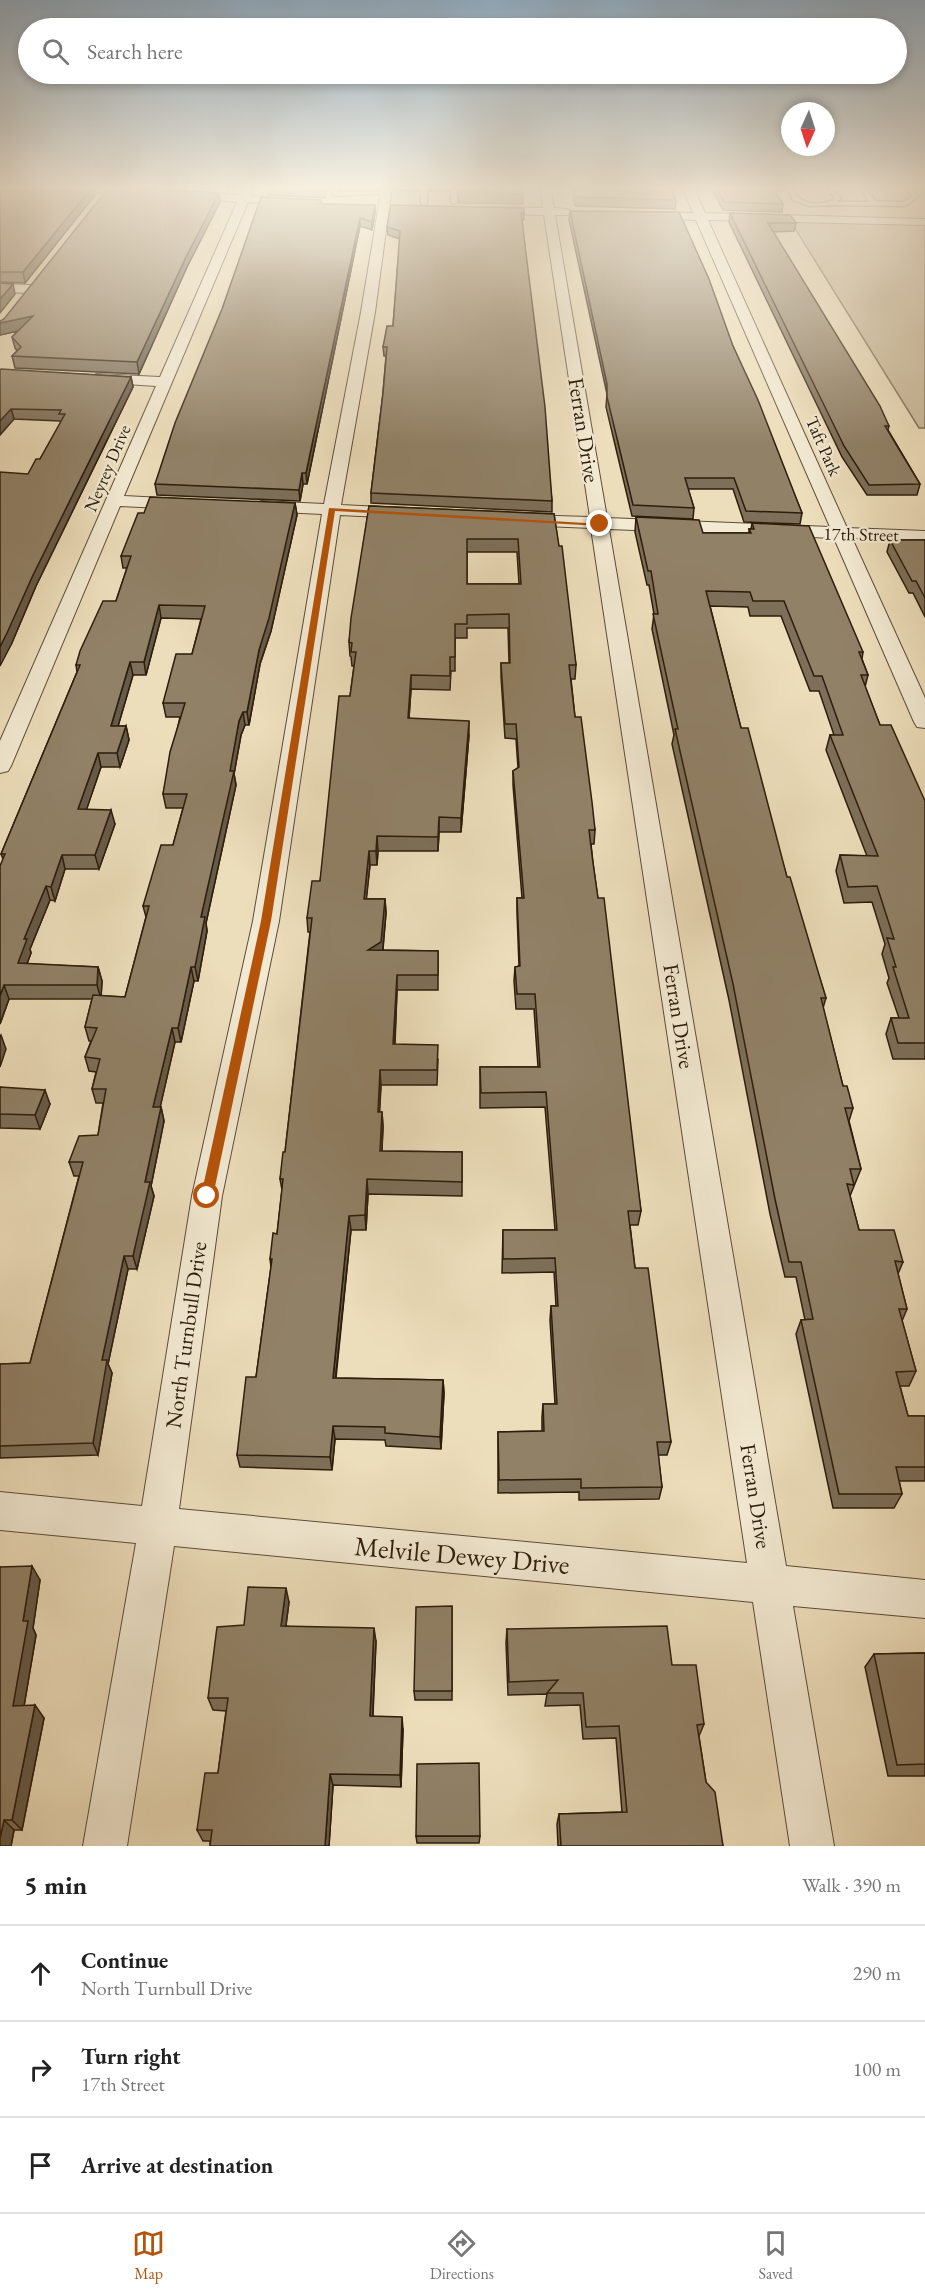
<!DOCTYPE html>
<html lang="en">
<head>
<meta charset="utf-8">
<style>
  :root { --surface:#fff; --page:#f6f6f6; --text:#222; --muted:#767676; --line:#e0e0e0; --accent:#b45309 }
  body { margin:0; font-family:"EB Garamond",serif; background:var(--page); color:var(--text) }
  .compass { position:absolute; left:781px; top:102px; width:54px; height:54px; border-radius:50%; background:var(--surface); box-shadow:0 3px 9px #0003; rotate:183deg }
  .stop { position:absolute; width:18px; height:18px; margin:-14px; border:4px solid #b45309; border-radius:50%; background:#fff }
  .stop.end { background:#b45309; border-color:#fff; box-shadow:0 2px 6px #0008 }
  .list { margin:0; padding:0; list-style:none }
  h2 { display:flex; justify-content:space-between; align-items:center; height:78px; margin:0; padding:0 24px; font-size:26px }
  h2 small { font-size:20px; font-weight:400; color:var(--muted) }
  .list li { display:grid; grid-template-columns:39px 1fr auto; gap:18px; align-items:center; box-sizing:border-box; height:96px; padding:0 24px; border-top:2px solid var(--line) }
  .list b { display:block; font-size:22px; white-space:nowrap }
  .list p { margin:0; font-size:20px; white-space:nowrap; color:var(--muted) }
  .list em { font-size:20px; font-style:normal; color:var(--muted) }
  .icon { flex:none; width:33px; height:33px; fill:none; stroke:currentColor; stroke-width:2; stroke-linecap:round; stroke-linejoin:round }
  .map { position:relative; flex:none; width:925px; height:1846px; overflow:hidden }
  .search { position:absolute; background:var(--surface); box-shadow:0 3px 9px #0003; left:18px; right:18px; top:18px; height:66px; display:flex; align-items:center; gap:15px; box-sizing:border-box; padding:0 21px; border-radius:33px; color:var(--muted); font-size:22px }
  .sheet { height:366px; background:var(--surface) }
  nav { display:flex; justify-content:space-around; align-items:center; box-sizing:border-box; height:84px; border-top:2px solid var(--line); background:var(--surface); font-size:16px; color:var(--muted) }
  nav a { display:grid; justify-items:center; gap:3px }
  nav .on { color:var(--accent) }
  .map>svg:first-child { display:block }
</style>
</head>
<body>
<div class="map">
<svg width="925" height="1846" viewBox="0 0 925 1846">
  <rect width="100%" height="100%" fill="#eddebb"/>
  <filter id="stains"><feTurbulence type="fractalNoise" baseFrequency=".00333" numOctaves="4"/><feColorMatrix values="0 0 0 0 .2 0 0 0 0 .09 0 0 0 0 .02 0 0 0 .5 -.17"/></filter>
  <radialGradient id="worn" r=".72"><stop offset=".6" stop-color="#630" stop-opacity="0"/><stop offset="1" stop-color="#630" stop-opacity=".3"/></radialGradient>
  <path fill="#ccbd9d" stroke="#7c6d54" stroke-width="1.5" d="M791 222 925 224V428H919Z"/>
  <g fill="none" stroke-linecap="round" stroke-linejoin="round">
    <g stroke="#5d4d38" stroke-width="3">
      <path id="service" d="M159 186H221L219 188Z
        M334 186H339L338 192 386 191 389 193 335 196 332 194Z
        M387 186 453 187 456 189 457 202 454 204 451 202V190H427V203L424 205 421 203V190L385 189Z
        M785 186H790C799 205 817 207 835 199L827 186H832L841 199 836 202H869L859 186H864L875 201 904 202 913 196 903 186H908L919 196 905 206 829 205 810 206 793 200Z"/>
    </g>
    <g stroke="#5d4d38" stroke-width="2">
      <path id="minor" d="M14 186C35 186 136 182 147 191L142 194 19 189Z
        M243 186H254L250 196 294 200 300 203 294 206 248 202 124 496 182 499 191 504 182 509 120 506 11 766 8 771 0 773V741L156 386 96 382 89 378 96 374 160 377 237 202 187 197 182 194 187 191 240 195Z
        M382 186H392L375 312 341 505 401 508 410 513 401 518 340 515 279 921 222 1196 179 1509 747 1563 591 528 521 525 512 520 521 515 590 517 544 215 490 213 484 210 490 207 543 208 540 186H550L554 208 567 209 573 212 567 215H555L607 518 830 527 696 220 646 218 640 215 646 212 693 213 682 186H693L705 213 925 219V225L708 220 847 528 925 531V541L852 538 925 698V728L917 727 914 722 834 538 609 529 786 1566 925 1580V1618L793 1606 834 1846H790L753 1602 174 1546 127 1846H83L136 1543 0 1530V1492L142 1506 192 1196 253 921 322 514 261 511 252 506 261 501 324 504 361 312Z
        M0 284 31 285 37 289 31 293 0 292Z"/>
    </g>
    <use href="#service" fill="#f3ead3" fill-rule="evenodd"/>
    <use href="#minor" fill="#f3ead3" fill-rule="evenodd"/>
  </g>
  <path fill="#7d6f59" stroke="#2d1d0c" stroke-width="1.5" fill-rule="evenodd" d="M268 186H328L325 198 268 195Z
    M456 186H522L523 204 459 203 458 189Z
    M572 186H670L676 200 675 209 575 206Z
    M710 186H772L783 204 782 212 723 210Z
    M0 190 95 195 25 283 0 282Z
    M219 193 220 202 187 267 139 374 15 368 12 356 17 351 15 348 12 337 18 331 0 335 4 319Z
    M321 200 322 204 375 205V213L372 230 360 226 307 484H303L300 501 157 495 155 484Z
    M570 211 733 346 802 513 800 524 744 522 733 489H688L694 508 693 519 632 516 606 407 607 394 569 220Z
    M730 213 796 223 794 231 773 232 889 426 888 430 920 484 917 495H867L842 457 729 222Z
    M522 220 552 501V512L371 503V493L383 393 386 356H384L383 347 393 326 400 239 388 235 387 227 524 220Z
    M0 370 131 377 133 387 36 586 11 645 28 474 40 459 61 422 60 421 14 419Z
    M295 503 297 515 271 631 260 664 249 725H245L241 735 234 774 236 785 206 923 207 931 198 981H194L181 1042H175L160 1107H161L164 1121 151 1186 154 1196 137 1269H128L108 1364 112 1373 98 1455 0 1458V1364L30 1363 79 1176H74L69 1162 98 1135 103 1103H96L92 1089 96 1072 89 1071 85 1057 91 1041H89L85 1027 92 999H9L0 1024 3 859 1 854 77 672 76 665 116 601 127 568H123L121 556ZM161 618 201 619 192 654 163 703 166 717H180L163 794 166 808H183L173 845 143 906 146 917 125 997 101 996 102 981 98 967 27 964 31 953 30 949 50 900 55 901 65 869H99L115 824 86 810 101 767H120L129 740 126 726H118L133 675H146Z
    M369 506 554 514 576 665 575 679H571L575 717 595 830 594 844H591L593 863 641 1211 638 1225H630L635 1268 671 1442 667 1455H658L662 1487 659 1499 579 1500V1492L498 1493V1432L542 1431V1417L543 1404H555L550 1320 551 1306H556L554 1272 502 1273 503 1230H555L545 1107 480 1108V1067H538L534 1009H516L514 981 515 967 519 966 517 913V898H522L513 785V771L518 768 516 739 505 738 501 677V663H509L508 628H467V638H455V671H451L450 690 411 689 409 718 469 735 461 832H439L438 851H378L377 865H370L366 899H385L386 913 383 950 438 951V990H397L395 1045 438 1059 437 1085H381L379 1112H382L383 1127 382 1151 462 1152V1196L368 1194 366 1230H351L336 1378 443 1380 444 1393 441 1449 386 1446 385 1440 335 1439 332 1470 240 1467 237 1455 256 1377 271 1267 270 1259 277 1234 282 1190 280 1179 285 1152 310 932H308L307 918 320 881 350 696 354 666H352L351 657 350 656 349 642ZM467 552H517L519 584H467Z
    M636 517 703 533H749V529H751L752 523 863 652 862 659 868 675 865 687 880 725 925 801V1059H893L886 1034 891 1018H899L887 983 889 978 882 954 885 944 872 902 844 903 836 871 840 855 867 856 826 750 830 735H834L819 691H810L781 616H750L748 607 710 606 741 728 787 877 826 998 823 1008 843 1086 853 1108 849 1121 861 1169 850 1196 859 1230 903 1262 898 1274 907 1309 902 1321 916 1371 909 1386H900L908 1416H925V1481H899L902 1494 894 1508H833L796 1334 801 1320H805L796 1277H785L770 1214 729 1000 672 744 674 735 652 629 654 614 649 585H647L635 532Z
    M890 540H925V617L913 593H909L887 552Z
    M0 1087 50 1104 40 1129 0 1128Z
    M0 1567 40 1580 33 1628 36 1635 24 1706 44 1718 22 1830H14L11 1846H0Z
    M289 1602 286 1626 376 1641 373 1716 403 1729 401 1787 333 1785 329 1846H210V1841H203L197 1830 218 1773 226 1711 213 1710 208 1698 244 1625Z
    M452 1606V1700H415L414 1691Z
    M507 1629 672 1665 704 1724 699 1736 706 1782 723 1846H558L557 1824 559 1814 622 1812 616 1738 583 1739 580 1705 545 1706 547 1694 508 1695 506 1643Z
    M925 1653V1776H888L865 1667 874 1654Z
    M416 1836H480L479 1843H417Z"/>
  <path fill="#665a48" stroke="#2d1d0c" stroke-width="1.5" d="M93 186H94L95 195 25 283 23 272Z
    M325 186H328L325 198 324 188Z
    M219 193 220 202 187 267 139 374 137 362 186 257Z
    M375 205V213L372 230V222Z
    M524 212V220L521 221V213Z
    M360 218V226L307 484 306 473Z
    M13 284 15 294 0 313V299Z
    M33 316 35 327 0 335V323Z
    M131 377 133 387 36 586 11 645 0 666V647L33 575Z
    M11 409 14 419 0 435V421Z
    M302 473 303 484 300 501 299 490Z
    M295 503 297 515 271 631 260 664 249 725 247 712 259 650Z
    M159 605 161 618 146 675 144 662Z
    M130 662 133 675 114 740 111 726Z
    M411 675V689L408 732V718Z
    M243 712 245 725 241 735 234 774 236 785 206 923 207 931 198 981 195 967 201 917 239 721Z
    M469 721V735L461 832V818Z
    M126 726 129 740 120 767 117 753Z
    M98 753 101 767 82 823 78 809Z
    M111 810 115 824 99 869 95 855Z
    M439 817V832L438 851V837Z
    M377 836 378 851 377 865 376 851Z
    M369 851 370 865 365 913 364 899Z
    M62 855 65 869 55 901 51 887Z
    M46 886 50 900 30 949 31 953 22 977 18 963 24 939Z
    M385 899 386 913 382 957 368 950Z
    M98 967 102 981 101 999 97 985Z
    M191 967 194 981 181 1042 178 1028Z
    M397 975V990L394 1059 393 1044Z
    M4 985 9 999 0 1024V996Z
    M172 1028 175 1042 157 1121 153 1107Z
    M1 1035 6 1049 0 1067V1037Z
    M380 1070 381 1085 379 1127 378 1112Z
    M45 1090 50 1104 40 1129 35 1115Z
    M161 1107 164 1121 151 1186 154 1196 137 1269 133 1256 145 1182Z
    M382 1112 383 1127 381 1166 380 1151Z
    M367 1179 368 1194 366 1230 365 1215Z
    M349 1216 351 1230 334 1391 333 1378Z
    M124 1256 128 1269 108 1364 112 1373 98 1455 93 1443 102 1360Z
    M443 1380 444 1393 441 1449 440 1437Z
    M333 1426 335 1439 332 1470 330 1457Z
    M32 1566 40 1580 33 1628 36 1635 22 1718 13 1706 23 1621Z
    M286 1588 289 1602 284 1639 281 1626Z
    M374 1628 376 1641 372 1729 370 1716Z
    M35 1705 44 1718 22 1830 12 1820Z
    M402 1717 403 1729 401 1787 400 1775Z
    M330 1774 333 1785 329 1846H325Z
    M4 1820 14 1830 11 1846H0V1838Z"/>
  <path fill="#918167" stroke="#2d1d0c" stroke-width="1.5" fill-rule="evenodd" d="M5 186H93L23 272H0V190Z
    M110 186 219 193 186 257 137 362 12 356 21 347 12 337 33 316 0 323V321L4 319Z
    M303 186H325L324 188Z
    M459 186H522L523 194 459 192Z
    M574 186H670L676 200 576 197Z
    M716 186H772L783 204 724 202Z
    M261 197 321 200 320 204 375 205 372 222 360 218 306 473H302L299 490 155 484 175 423 222 309Z
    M391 205 524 208V212L521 213 545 407 552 501 371 493 383 393 387 347H383L387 326H393L400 231 387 227Z
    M570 211 679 212 709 279 733 346 758 400 802 513 746 511 734 478H685L694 508 633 505 607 397V384Z
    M730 213 790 215 796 223H768L880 406 889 426H885L920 484 869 485 844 446Z
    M0 283 13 284 0 299Z
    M1 369 131 377 33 575 7 633 0 647V472L28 474 36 459H40L65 414H59L61 410 11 409 0 421V370Z
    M150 497 295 503 269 618 259 650 247 712H243L239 721 230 771H234L201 917H205L195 967H191L178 1028H172L153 1107H161L145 1182H150L133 1256H124L102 1360H107L93 1443 0 1446V1364L30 1363 83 1162H69L79 1136 98 1135 106 1089H92L100 1059 85 1057 97 1028 85 1027 93 995 125 997 149 906H143L161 845H173L187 794H163L170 752 185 703H163L176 654H192L205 606 159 605 144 662H130L111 726H126L117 753H98L78 809 111 810 95 855H62L51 887 46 886 24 939H27L18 963 98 967 97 985H4L0 996V866L5 854H1L80 665H76L80 651 103 601H116L131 556H121L138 513H144Z
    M369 506 554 514 559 546H562L576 665H569L575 717H581L592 802 595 830H589L593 863 598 898H604L641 1211H628L635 1268H648L671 1442H657L662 1487 581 1488V1479L499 1480 498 1432 544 1431 543 1404H557L551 1306H558L555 1258 503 1259V1230H557L546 1092 481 1093 480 1067H540L535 994H517L515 967 520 966 517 898H524L513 771 519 767 516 724H505L501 663H510L509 614 467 615V624H455V657H450V676L411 675 408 718 469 721 461 818 439 817 438 837 377 836 376 851H369L364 899H385L381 942 368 950 438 951V975H397L393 1044 438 1045 437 1070H380L378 1112H382L380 1151 462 1152V1182L367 1179 365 1215 349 1216 333 1378 443 1380 440 1437 385 1433V1427L333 1426 330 1457 237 1455 246 1377H256L272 1259H270L273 1233 277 1234 283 1179H280L283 1152H285L312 918H307L312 881H320L339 696H350L356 652H351L352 643 349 642 351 618ZM467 539H518L521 584H467Z
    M636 517 699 520 703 533H751L749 529H754L752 523 809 526 863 652H859L868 675H861L880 725H891L925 801V1043H898L891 1018H909L893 967H896L887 938 894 939 877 886 848 887 840 855 878 856 830 735H843L822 676H814L784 601H753L750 592 706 591 741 728H748L787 877H790L814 958 826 998H821L843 1086H847L853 1108H845L861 1169H850L854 1185 847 1184 859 1230H894L903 1262 895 1261 907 1309H899L916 1371 896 1372 908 1416H925V1467H896L902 1494H839L801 1320 813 1319 801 1262H789L775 1199 733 984 675 729H678L653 614H658L651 571H648Z
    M890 540H925V598L916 581H912Z
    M0 1087 45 1090 35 1115 0 1114Z
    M32 1566 23 1621H28L13 1706 35 1705 12 1820H4L0 1838V1567Z
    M248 1587 286 1588 281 1626 374 1628 370 1716 402 1717 400 1775 330 1774 325 1846H210L212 1830H197L205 1773H218L228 1698H208L217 1627 244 1625Z
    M452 1606V1691H414L416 1607Z
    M667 1626 672 1665H696L704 1724 697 1725 706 1782 715 1792 723 1846H561L559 1814 627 1812 619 1726 586 1727 583 1693H547L558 1680 509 1682 507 1629Z
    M925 1653V1764L897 1765 874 1654Z
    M479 1763 480 1836H416L417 1764Z"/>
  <linearGradient id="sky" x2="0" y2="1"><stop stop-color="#90aabe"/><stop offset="0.42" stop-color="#f7f0e0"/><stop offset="1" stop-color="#f7f0e0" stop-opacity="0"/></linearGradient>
  <rect width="925" height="445" fill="url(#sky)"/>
  <path fill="#b45309" d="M329 508 603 524 600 526 335 511 271 921 213 1196 207 1201 201 1196 261 921Z"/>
  <g text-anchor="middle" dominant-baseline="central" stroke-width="4.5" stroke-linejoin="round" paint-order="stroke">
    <g font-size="18" fill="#2d1d0c" stroke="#f3ead3">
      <text transform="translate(824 446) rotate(66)">Taft Park</text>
      <text transform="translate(107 468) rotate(-67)">Neyrey Drive</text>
      <text transform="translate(861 534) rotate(1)">17th Street</text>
    </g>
    <g font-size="22" fill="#2d1d0c" stroke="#f3ead3">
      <text transform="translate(584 430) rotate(81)">Ferran Drive</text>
      <text transform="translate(679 1016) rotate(81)">Ferran Drive</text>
      <text transform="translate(186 1335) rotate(-82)">North Turnbull Drive</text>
      <text transform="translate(756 1496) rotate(81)">Ferran Drive</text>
    </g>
    <g font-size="27" fill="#2d1d0c" stroke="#f3ead3">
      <text transform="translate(462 1555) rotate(5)">Melvile Dewey Drive</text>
    </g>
  </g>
  <rect width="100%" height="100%" filter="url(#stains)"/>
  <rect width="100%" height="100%" fill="url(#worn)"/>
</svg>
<svg class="compass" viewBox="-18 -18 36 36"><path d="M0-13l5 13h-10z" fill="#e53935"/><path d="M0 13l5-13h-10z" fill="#767676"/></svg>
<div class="stop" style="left:207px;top:1196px"></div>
<div class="stop end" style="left:600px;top:524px"></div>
<div class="search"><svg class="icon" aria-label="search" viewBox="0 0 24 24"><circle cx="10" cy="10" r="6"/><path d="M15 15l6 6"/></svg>Search here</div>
</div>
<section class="sheet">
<h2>5 min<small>Walk · 390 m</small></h2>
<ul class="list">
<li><svg class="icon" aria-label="ahead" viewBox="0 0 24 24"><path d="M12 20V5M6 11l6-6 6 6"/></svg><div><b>Continue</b><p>North Turnbull Drive</p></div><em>290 m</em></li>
<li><svg class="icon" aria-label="right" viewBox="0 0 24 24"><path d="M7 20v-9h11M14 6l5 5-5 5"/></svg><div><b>Turn right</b><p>17th Street</p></div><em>100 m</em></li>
<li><svg class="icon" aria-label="arrive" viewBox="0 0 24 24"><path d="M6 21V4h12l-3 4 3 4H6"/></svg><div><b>Arrive at destination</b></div></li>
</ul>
</section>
<nav>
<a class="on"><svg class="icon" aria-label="map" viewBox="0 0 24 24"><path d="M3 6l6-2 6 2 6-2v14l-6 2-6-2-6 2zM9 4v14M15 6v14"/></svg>Map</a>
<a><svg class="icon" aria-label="directions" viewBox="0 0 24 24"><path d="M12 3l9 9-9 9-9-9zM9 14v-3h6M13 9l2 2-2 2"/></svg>Directions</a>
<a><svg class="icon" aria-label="saved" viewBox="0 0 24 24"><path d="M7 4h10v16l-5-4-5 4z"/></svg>Saved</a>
</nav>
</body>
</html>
